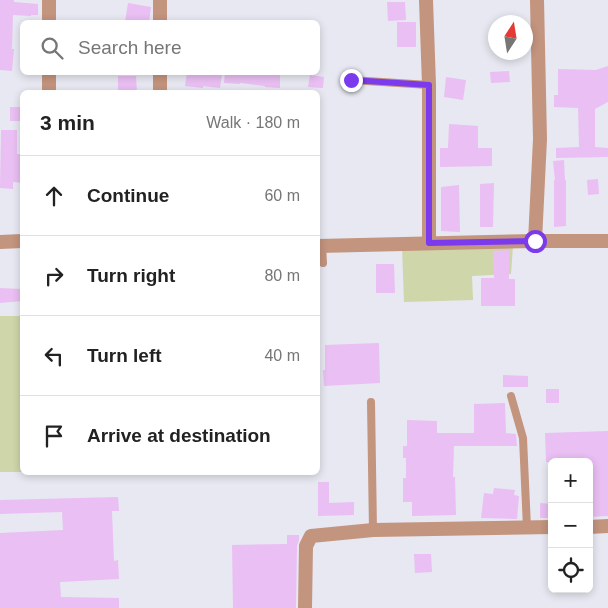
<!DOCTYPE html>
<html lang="en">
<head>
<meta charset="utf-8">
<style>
  :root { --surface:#fff; --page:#f2f2f2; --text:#222; --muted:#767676; --line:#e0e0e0 }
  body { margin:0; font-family:Arial,sans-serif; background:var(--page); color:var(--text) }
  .controls { position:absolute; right:15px; bottom:15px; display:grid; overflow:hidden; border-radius:8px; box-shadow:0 2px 8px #0003 }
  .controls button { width:45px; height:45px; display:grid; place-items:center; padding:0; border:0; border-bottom:1px solid var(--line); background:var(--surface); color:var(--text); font:25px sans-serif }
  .compass { position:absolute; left:488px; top:15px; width:45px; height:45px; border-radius:50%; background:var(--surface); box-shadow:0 2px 8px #0003; rotate:12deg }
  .stop { position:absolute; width:15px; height:15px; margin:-11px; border:4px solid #7c3aed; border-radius:50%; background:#fff }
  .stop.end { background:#7c3aed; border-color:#fff; box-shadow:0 1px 5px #0008 }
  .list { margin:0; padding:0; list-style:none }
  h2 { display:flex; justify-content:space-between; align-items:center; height:65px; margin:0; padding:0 20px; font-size:21px }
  h2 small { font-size:16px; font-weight:400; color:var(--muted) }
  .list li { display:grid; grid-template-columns:32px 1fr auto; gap:15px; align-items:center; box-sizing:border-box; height:80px; padding:0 20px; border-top:1px solid var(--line) }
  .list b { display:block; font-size:19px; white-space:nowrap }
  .list em { font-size:16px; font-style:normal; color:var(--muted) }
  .icon { flex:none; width:28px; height:28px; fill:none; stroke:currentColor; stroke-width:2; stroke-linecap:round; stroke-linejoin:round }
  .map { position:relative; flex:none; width:608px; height:608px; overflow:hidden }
  .search { position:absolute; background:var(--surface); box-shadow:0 2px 8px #0003; left:20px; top:20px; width:300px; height:55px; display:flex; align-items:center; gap:12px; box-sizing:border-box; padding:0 18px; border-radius:8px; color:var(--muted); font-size:19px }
  .panel { position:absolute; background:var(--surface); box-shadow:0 2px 8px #0003; left:20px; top:90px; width:300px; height:385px; border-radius:8px }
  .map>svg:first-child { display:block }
</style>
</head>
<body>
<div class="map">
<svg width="608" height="608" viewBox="0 0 608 608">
  <rect width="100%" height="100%" fill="#e7e8f1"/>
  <path fill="#ced6aa" d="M402 246H513L511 274 472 276 473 300 404 302Z
    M0 316H22V472H0Z"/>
  <path fill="#eabff3" d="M0 0H14V2L38 4V15H31V16L13 15 12 49H14L12 71 0 70Z
    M387 2H405L406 20 388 21Z
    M128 3 151 7 149 22H125Z
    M397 22H416V47H397Z
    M608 66V102L595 109V147L608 148V157L556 158V148L579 147 578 108 554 107V95H558V69L596 70Z
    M509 71 510 82 491 83 490 72Z
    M187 72 208 75 209 73 222 74 220 88 203 86V88L185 86Z
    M225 72H249L265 74V72L280 73V88L265 87V86L240 83V84L224 83Z
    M310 75 324 77 323 88 308 87Z
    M118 76H136L137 92H118Z
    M446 77 466 80 463 100 444 97Z
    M10 107H22V121H10Z
    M449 124 478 126V148H492V166L440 167V148H448Z
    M1 130H17V154H22V183L13 182V189L0 188Z
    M564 160 565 180H566V226L554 227V180H555L553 161Z
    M598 179 599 194 588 195 587 180Z
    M494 183 493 227H480V184Z
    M459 185 460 232 441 231V187Z
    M509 250V279H515V306H481V278H494L493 251Z
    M376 264H394L395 293H376Z
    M0 288 22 289V301L0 303Z
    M379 343 380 383 324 386 323 370H325V345Z
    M503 375 528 376V387H503Z
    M546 389H559V403H546Z
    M505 403 506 433 516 434 517 446H454L453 477H455L456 515 412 516V502H403V478H406V458H403V446H407V420L437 421V433H474V404Z
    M608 431V516L589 517V462H546L545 433Z
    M318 482H329V503L354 502V515L318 516Z
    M494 488 515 490 514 495 519 496 517 519 481 518 484 493 493 494Z
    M118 497 119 511H112L114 561 118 560 119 579 60 582 61 597 119 598V608H0V533L63 530 62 512 0 514V500Z
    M540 503 552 504V518H540Z
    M287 535H299V540L297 546 296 608H233L232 545 287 544Z
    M414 554H431L432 572 415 573Z"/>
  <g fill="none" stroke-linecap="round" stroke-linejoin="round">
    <path stroke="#c3947e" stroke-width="8" d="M351 80 429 85
      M322 246 323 263
      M511 396 523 438 527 528
      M371 402 373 530"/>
    <path stroke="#c3947e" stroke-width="14" d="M160 0V22
      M426 0 429 85V243
      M160 72V92
      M535 241 540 139 537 0
      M0 242 22 241
      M589 527 608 526
      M305 608 306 546 311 536 373 530 552 527"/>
    <path stroke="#c3947e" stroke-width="14" d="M49 22V0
      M49 92V72
      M318 246 535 241H608"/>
  </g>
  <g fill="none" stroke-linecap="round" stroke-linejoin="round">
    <path stroke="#7c3aed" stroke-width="6" d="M351 80 429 85V243L535 241"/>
  </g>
</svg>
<div class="controls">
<button>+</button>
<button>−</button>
<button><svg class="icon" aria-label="locate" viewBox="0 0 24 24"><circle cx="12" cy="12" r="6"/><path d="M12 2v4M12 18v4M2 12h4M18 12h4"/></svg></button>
</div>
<svg class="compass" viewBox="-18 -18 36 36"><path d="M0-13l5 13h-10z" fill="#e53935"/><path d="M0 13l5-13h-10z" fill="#767676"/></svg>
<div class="stop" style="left:535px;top:241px"></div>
<div class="stop end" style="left:351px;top:80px"></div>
<div class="search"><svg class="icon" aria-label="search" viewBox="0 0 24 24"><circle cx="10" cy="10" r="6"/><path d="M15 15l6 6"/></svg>Search here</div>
<section class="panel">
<h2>3 min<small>Walk · 180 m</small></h2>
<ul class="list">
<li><svg class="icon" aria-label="ahead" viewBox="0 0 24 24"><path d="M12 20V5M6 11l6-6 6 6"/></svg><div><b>Continue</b></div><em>60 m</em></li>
<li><svg class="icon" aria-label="right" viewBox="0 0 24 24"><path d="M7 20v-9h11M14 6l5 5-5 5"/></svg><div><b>Turn right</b></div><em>80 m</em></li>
<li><svg class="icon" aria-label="left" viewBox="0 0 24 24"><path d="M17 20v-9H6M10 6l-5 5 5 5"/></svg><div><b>Turn left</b></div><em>40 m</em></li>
<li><svg class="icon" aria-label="arrive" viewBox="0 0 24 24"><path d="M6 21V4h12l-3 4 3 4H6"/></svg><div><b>Arrive at destination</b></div></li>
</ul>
</section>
</div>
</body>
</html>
